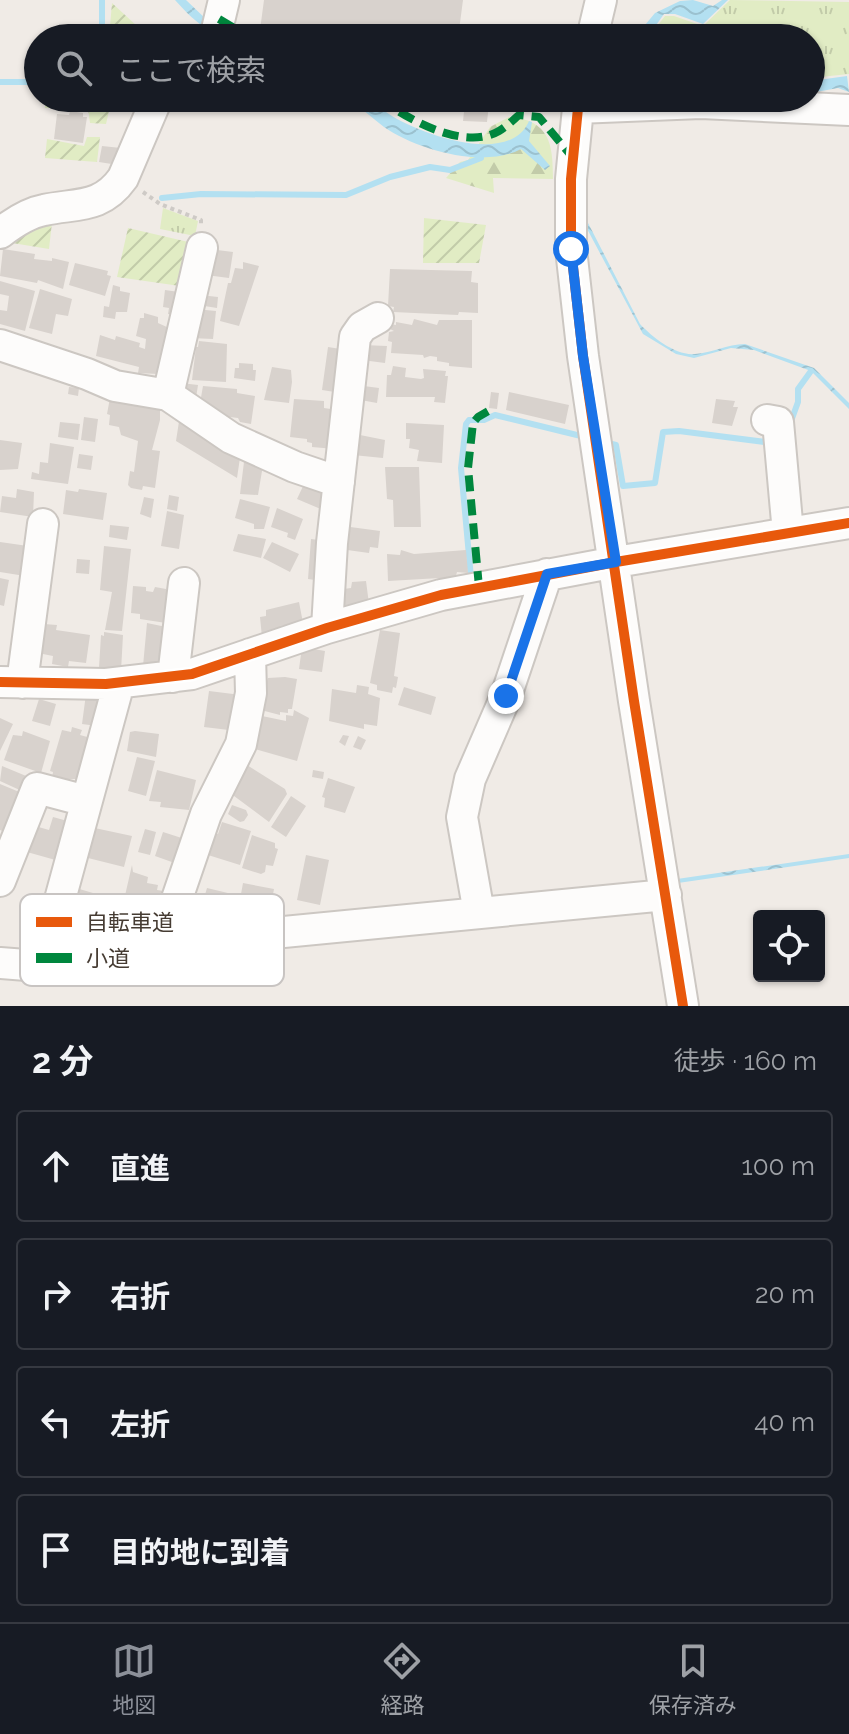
<!DOCTYPE html>
<html lang="ja">
<head>
<meta charset="utf-8">
<style>
  :root { --surface:#171b24; --page:#242831; --text:#f1f3f6; --muted:#9ea1a6; --line:#363941; --accent:#8c9099 }
  body { margin:0; font-family:Raleway,"Noto Sans JP",sans-serif; background:var(--page); color:var(--text) }
  .controls { position:absolute; right:24px; bottom:24px; display:grid; overflow:hidden; border-radius:8px; box-shadow:0 2px 6px #0004 }
  .controls button { width:72px; height:72px; display:grid; place-items:center; padding:0; border:0; border-bottom:2px solid var(--line); background:var(--surface); color:var(--text); font:40px sans-serif }
  .stop { position:absolute; width:24px; height:24px; margin:-18px; border:6px solid #1a73e8; border-radius:50%; background:#fff }
  .stop.end { background:#1a73e8; border-color:#fff; box-shadow:0 2px 8px #0008 }
  .list { margin:0; padding:0; list-style:none }
  h2 { display:flex; justify-content:space-between; align-items:center; height:104px; margin:0; padding:0 32px; font-size:34px }
  h2 small { font-size:26px; font-weight:400; color:var(--muted) }
  .list li { display:grid; grid-template-columns:52px 1fr auto; gap:24px; align-items:center; box-sizing:border-box; height:112px; margin:0 16px 16px; padding:0 16px; border:2px solid var(--line); border-radius:8px }
  .list b { display:block; font-size:30px; white-space:nowrap }
  .list em { font-size:26px; font-style:normal; color:var(--muted) }
  .icon { flex:none; width:44px; height:44px; fill:none; stroke:currentColor; stroke-width:2; stroke-linecap:round; stroke-linejoin:round }
  .map { position:relative; flex:none; width:849px; height:1006px; overflow:hidden }
  .search { position:absolute; background:var(--surface); box-shadow:0 2px 6px #0004; left:24px; right:24px; top:24px; height:88px; display:flex; align-items:center; gap:20px; box-sizing:border-box; padding:0 28px; border-radius:44px; color:var(--muted); font-size:30px }
  .sheet { height:616px; background:var(--surface) }
  nav { display:flex; justify-content:space-around; align-items:center; box-sizing:border-box; height:112px; border-top:2px solid var(--line); background:var(--surface); font-size:22px; color:var(--muted) }
  nav a { display:grid; justify-items:center; gap:4px }
  nav .on { color:var(--accent) }
  .map>svg:first-child { display:block }
</style>
</head>
<body>
<div class="map">
<svg width="849" height="1006" viewBox="0 0 849 1006">
  <defs>
    <pattern id="grass-tufts" width="24" height="20" patternUnits="userSpaceOnUse" patternTransform="scale(2)"><rect width="24" height="20" fill="#e1ecc4"/><path d="M3 7l-1-3M5 7V3M7 7l1-3M15 17l-1-3M17 17v-4M19 17l1-3" fill="none" stroke="#c2cba9"/></pattern>
    <pattern id="forest-firs" width="22" height="20" patternUnits="userSpaceOnUse" patternTransform="scale(2)"><rect width="22" height="20" fill="#e1ecc4"/><path d="M5 1l3.5 6h-7zM16 11l3.5 6h-7z" fill="#c2cba9"/></pattern>
    <pattern id="garden-furrows" width="10" height="10" patternUnits="userSpaceOnUse" patternTransform="scale(2)"><rect width="10" height="10" fill="#e1ecc4"/><path d="M-1 1l2-2M0 10L10 0M9 11l2-2" fill="none" stroke="#c2cba9"/></pattern>
    <pattern id="water-waves" width="16" height="10" patternUnits="userSpaceOnUse" patternTransform="scale(2)"><rect width="16" height="10" fill="#b3e0f1"/><path d="M0 5q4-4 8 0t8 0" fill="none" stroke="#9bc1cf"/></pattern>
  </defs>
  <rect width="100%" height="100%" fill="#f0ebe6"/>
  <path fill="url(#grass-tufts)" d="M730 0 849 2V74L811 78V38H648L665 16H674L703 26Z
    M163 208 198 221 195 236 160 229Z"/>
  <path fill="url(#forest-firs)" d="M509 117C550 120 553 144 553 179L493 178 494 193 446 178 460 162 468 160 490 127Z"/>
  <path fill="url(#garden-furrows)" d="M112 3 150 38H151H109Z
    M45 98H112L106 124 90 123 87 102 56 101 55 108H45Z
    M87 137H100L97 162 45 158 47 139 84 146Z
    M53 214 49 249 0 241Z
    M424 218 486 225 479 263H423Z
    M128 228 197 244 187 287 117 277Z"/>
  <path fill="url(#water-waves)" d="M175 0H186L208 21 238 38C211 38 192 19 175 0Z
    M693 0 713 6 722 0H728L703 24 675 14H664L649 35 610 34 609 31H640L655 13 680 1Z
    M847 76 849 92 838 88 811 93V81Z
    M350 98H370C376 103 382 110 389 114 419 134 510 167 529 121L532 122 529 141 550 166 545 170 521 149C484 169 417 150 384 127 372 118 361 108 350 98Z
    M587 221 640 324C652 337 676 356 695 354 712 353 727 344 745 344L814 368 849 403V409L811 371 754 350 731 348 694 358 676 354 643 334 585 225Z
    M849 854V858L678 883 677 879Z"/>
  <g fill="none" stroke-linecap="round" stroke-linejoin="round">
    <path stroke="#b3e0f1" stroke-width="6" d="M102 38V0
      M0 82H38
      M162 198 201 194 346 195 390 177 430 167 450 170 481 158
      M790 424 798 402V389L811 371
      M604 442 616 445 623 486 655 483 663 432 679 431 773 443
      M471 578 461 468 466 424 469 420H484L495 415 585 437"/>
  </g>
  <path fill="#d8d2cd" d="M264 0H463L458 38H323L260 30Z
    M465 102 489 104 487 122 463 121Z
    M70 111 83 113V117H87L83 143 54 139 57 114 69 115Z
    M102 146 121 148 118 165 99 162Z
    M3 249 35 254 34 259 52 261V258L69 262 63 289 38 280 37 283 0 276Z
    M209 249 233 252 229 278 206 275Z
    M243 262 259 266 239 326 220 321 228 283H231L235 268 243 269Z
    M75 263 108 271 107 275 111 276 105 296 69 285Z
    M390 269 472 271 471 282 478 283V313L459 312 458 315 393 312 394 307 388 306Z
    M0 281 35 291 25 331 0 324V310L7 311 9 296 0 294Z
    M113 285 120 287V291L130 293 127 312H116L115 319 103 317 104 306 109 307Z
    M40 289 72 299 68 316 56 314 52 334 29 328Z
    M165 290 186 293 182 315 168 314 169 308 163 307Z
    M200 295 218 297 217 308 198 305Z
    M195 309 216 311 213 339 191 338Z
    M144 313 158 317V323L169 328 158 374 138 373 139 367 96 356 100 335 115 340 116 336 140 343 139 347 145 349 146 339 136 336 140 318H144Z
    M414 319 437 325 439 320H472V368L449 366V363L437 361V357L430 356 424 358 423 355 391 353 392 342 388 341 389 332 394 331 390 329V324L396 325V322L412 325Z
    M199 341 227 344 226 382 192 380 196 347H198Z
    M363 345 387 346 385 363 362 360Z
    M328 347 347 350 341 393 322 390Z
    M239 363 253 364V370H256L255 381 234 378 235 368H239Z
    M393 366 406 368 405 377 421 379 424 378 423 369 446 371 445 376H448L445 403 434 402 435 397H386L387 375H391Z
    M272 367 291 370 292 382 289 403 264 400Z
    M181 383 198 385 196 398H185Z
    M356 385 379 388 377 403 355 399Z
    M203 386 237 389V393L255 396 251 424 240 422 238 418 230 417 229 422 199 409Z
    M69 387 79 388 78 396 68 394Z
    M491 392 499 393 497 409 489 408Z
    M509 392 569 405 565 424 506 410Z
    M118 397 149 407 150 404 160 409V420L152 450 160 451 155 488 143 486 142 490 131 488 128 485 130 471 134 472 138 441 121 435 119 427 109 425 110 415 107 414 110 398Z
    M294 399 324 401V408L337 410 335 449 312 447V443L307 442V439L290 437Z
    M716 399 735 401 733 407H738L732 426 712 423Z
    M180 415 241 451 237 478 176 441Z
    M84 417 98 419 95 442 81 440Z
    M60 422 80 424 78 440 58 437Z
    M406 423 444 425 442 463 417 461 419 450 409 448 410 439H406Z
    M355 434 385 440 383 458 353 455Z
    M0 440 22 443 18 469 0 470Z
    M50 443 74 447 68 484 31 479 32 472 39 474 40 462 48 463Z
    M79 454 93 456 91 470 77 468Z
    M244 462 263 465 258 495 240 494Z
    M385 467H419L421 527H394L393 500 387 499Z
    M305 482 329 493 323 510 297 499Z
    M17 489 34 492 33 517 0 512 2 496 16 498Z
    M79 489 107 493 103 520 63 514 66 490 78 492Z
    M169 495 179 497 177 511 167 509Z
    M144 497 154 499 151 518 140 514Z
    M240 499 270 507 264 529H254V524L235 518Z
    M277 508 303 519 295 540 287 537 288 533 271 527Z
    M167 511 184 515 179 549 161 546Z
    M110 525 129 527 127 540 109 537Z
    M343 526 380 531 378 548 370 547 369 553 340 549Z
    M238 534 266 539 261 558 233 551Z
    M311 539 326 541 322 581 308 579Z
    M0 542 28 546 25 576 0 572Z
    M272 542 299 554 290 572 263 558Z
    M104 546 131 549 122 631 105 630 112 592 100 590Z
    M401 550 414 554 466 550 468 573 457 572 455 579 443 581 440 578 388 581 387 554 400 555Z
    M77 559 90 560 89 574 76 573Z
    M0 578 9 580 4 606 0 605Z
    M366 581 369 604 339 608 336 590 351 588 352 582Z
    M133 586 146 587V591L153 592 155 587 166 589V593L170 594 166 623 140 619V614L131 613Z
    M299 602 303 623 280 626V631L262 637 260 617 266 616V610Z
    M147 623 171 628 162 669 143 666Z
    M44 624 57 625 56 630 90 635 86 663 69 661 68 667 52 664 53 656 38 653Z
    M380 630 400 633 394 676 398 677 396 688 393 687 392 693 377 690V685L370 683Z
    M104 632 123 635 121 671 99 668 101 635 104 636Z
    M302 647 325 651 322 672 299 669Z
    M285 677 297 679 292 709H288V713L280 712V715L257 709 260 681H267L268 678Z
    M357 685 369 687 368 694 380 698 377 726 364 724V729L329 721 332 689 356 693Z
    M404 687 436 697 431 715 398 705Z
    M209 691 241 695 237 731 204 727Z
    M86 694 101 696 97 726 82 724Z
    M39 699 56 704 50 726 32 721Z
    M294 710 309 718 297 761 248 747 253 721 261 723 262 716 286 721V715L293 716Z
    M0 718 13 724 0 751Z
    M72 727 82 730 80 735 91 738 81 779H70L69 782 52 778 53 772 50 771 62 730 71 732Z
    M23 731 50 741 41 773 4 760 13 735 22 736Z
    M135 731 159 734 156 757 127 751 130 732Z
    M343 735 349 736 345 746 339 742Z
    M358 736 366 740 361 750 353 747Z
    M137 757 155 761 146 796 128 791Z
    M247 765 285 789 287 794 269 822 230 793Z
    M2 766 31 778 24 792 0 781Z
    M157 770 196 780 189 810 160 807 161 802 149 801Z
    M313 770 324 772 323 779 312 777Z
    M328 778 355 787 345 813 324 807 325 798 322 797Z
    M0 784 29 796 12 835 0 830Z
    M291 796 306 806 286 837 271 827Z
    M232 805 246 810 248 815 244 821 240 822 228 814Z
    M53 817 71 822 59 861 27 852 35 826 49 830Z
    M222 822 251 831 240 865 208 855 214 833 218 834Z
    M90 827 132 836 124 867 84 857Z
    M145 829 156 832 150 855 138 852Z
    M163 832 191 841 183 866 155 856Z
    M252 835 275 843V848L278 849 273 866 266 865 265 872 261 874 242 868Z
    M306 855 329 860 320 905 297 900Z
    M132 865 133 872 148 877 147 883 158 885 157 890 170 892 165 917 152 915 153 909 124 900Z
    M243 883 274 889 268 921 255 919 254 923 247 922 248 918 237 916Z
    M76 888 93 893 92 905 75 903Z
    M207 888 232 894 225 921 199 915Z"/>
  <g fill="none" stroke-linecap="round" stroke-linejoin="round">
    <g stroke="#ccc7c2" stroke-width="34">
      <path id="minor" d="M215 38 224 0
        M592 38 601 0
        M579 98 571 179V249L583 356 634 701 683 1006
        M577 108 701 103 849 110
        M0 233C13 223 28 213 44 210 77 203 101 209 123 178L155 103 160 98
        M0 345 87 374 115 386 168 395 231 438 295 467 339 482
        M168 395 202 248
        M767 420 778 422 788 533
        M327 628 332 543 355 337 362 327 378 318
        M173 677 184 583
        M0 682 106 684 192 674 327 628 441 595 616 562 849 523
        M22 683 43 524
        M0 881 37 788 86 801
        M479 913 462 817 470 779 506 696 547 574
        M170 943 168 925 206 814 241 744 251 693 250 654
        M46 951 119 683
        M0 963 52 967 110 965 170 943 666 895"/>
    </g>
    <path stroke="#cecac6" stroke-width="4" stroke-dasharray="4 4" stroke-linecap="butt" d="M143 192 160 204 201 220V226"/>
    <use href="#minor" stroke="#fdfcfb" stroke-width="30"/>
    <path stroke="#00873e" stroke-width="8" stroke-dasharray="16 8" stroke-linecap="butt" d="M219 19 251 38
      M380 98C407 120 465 151 499 131 506 127 513 120 519 115L539 117 573 158
      M479 587 468 468 473 423 478 417 492 409"/>
    <g stroke="#fff" stroke-width="15">
      <path id="cycleway" d="M579 98 571 179V249L583 356 634 701 683 1006
        M0 682 106 684 192 674 327 628 441 595 616 562 849 523"/>
    </g>
    <use href="#cycleway" stroke="#e8590c" stroke-width="10"/>
  </g>
  <g fill="none" stroke-linecap="round" stroke-linejoin="round">
    <path stroke="#1a73e8" stroke-width="10" d="M506 696 547 574 616 562 583 356 571 249"/>
  </g>
  <rect x="20" y="894" width="264" height="92" rx="12" fill="#fff" stroke="#c8c4c2" stroke-width="2"/>
  <rect x="36" y="917" width="36" height="10" fill="#e8590c"/>
  <rect x="36" y="953" width="36" height="10" fill="#00873e"/>
  <g font-size="22" fill="#463c33">
    <text x="86" y="930">自転車道</text>
    <text x="86" y="966">小道</text>
  </g>
</svg>
<div class="controls">
<button><svg class="icon" aria-label="locate" viewBox="0 0 24 24"><circle cx="12" cy="12" r="6"/><path d="M12 2v4M12 18v4M2 12h4M18 12h4"/></svg></button>
</div>
<div class="stop" style="left:571px;top:249px"></div>
<div class="stop end" style="left:506px;top:696px"></div>
<div class="search"><svg class="icon" aria-label="search" viewBox="0 0 24 24"><circle cx="10" cy="10" r="6"/><path d="M15 15l6 6"/></svg>ここで検索</div>
</div>
<section class="sheet">
<h2>2 分<small>徒歩 · 160 m</small></h2>
<ul class="list">
<li><svg class="icon" aria-label="ahead" viewBox="0 0 24 24"><path d="M12 20V5M6 11l6-6 6 6"/></svg><div><b>直進</b></div><em>100 m</em></li>
<li><svg class="icon" aria-label="right" viewBox="0 0 24 24"><path d="M7 20v-9h11M14 6l5 5-5 5"/></svg><div><b>右折</b></div><em>20 m</em></li>
<li><svg class="icon" aria-label="left" viewBox="0 0 24 24"><path d="M17 20v-9H6M10 6l-5 5 5 5"/></svg><div><b>左折</b></div><em>40 m</em></li>
<li><svg class="icon" aria-label="arrive" viewBox="0 0 24 24"><path d="M6 21V4h12l-3 4 3 4H6"/></svg><div><b>目的地に到着</b></div></li>
</ul>
</section>
<nav>
<a class="on"><svg class="icon" aria-label="map" viewBox="0 0 24 24"><path d="M3 6l6-2 6 2 6-2v14l-6 2-6-2-6 2zM9 4v14M15 6v14"/></svg>地図</a>
<a><svg class="icon" aria-label="directions" viewBox="0 0 24 24"><path d="M12 3l9 9-9 9-9-9zM9 14v-3h6M13 9l2 2-2 2"/></svg>経路</a>
<a><svg class="icon" aria-label="saved" viewBox="0 0 24 24"><path d="M7 4h10v16l-5-4-5 4z"/></svg>保存済み</a>
</nav>
</body>
</html>
